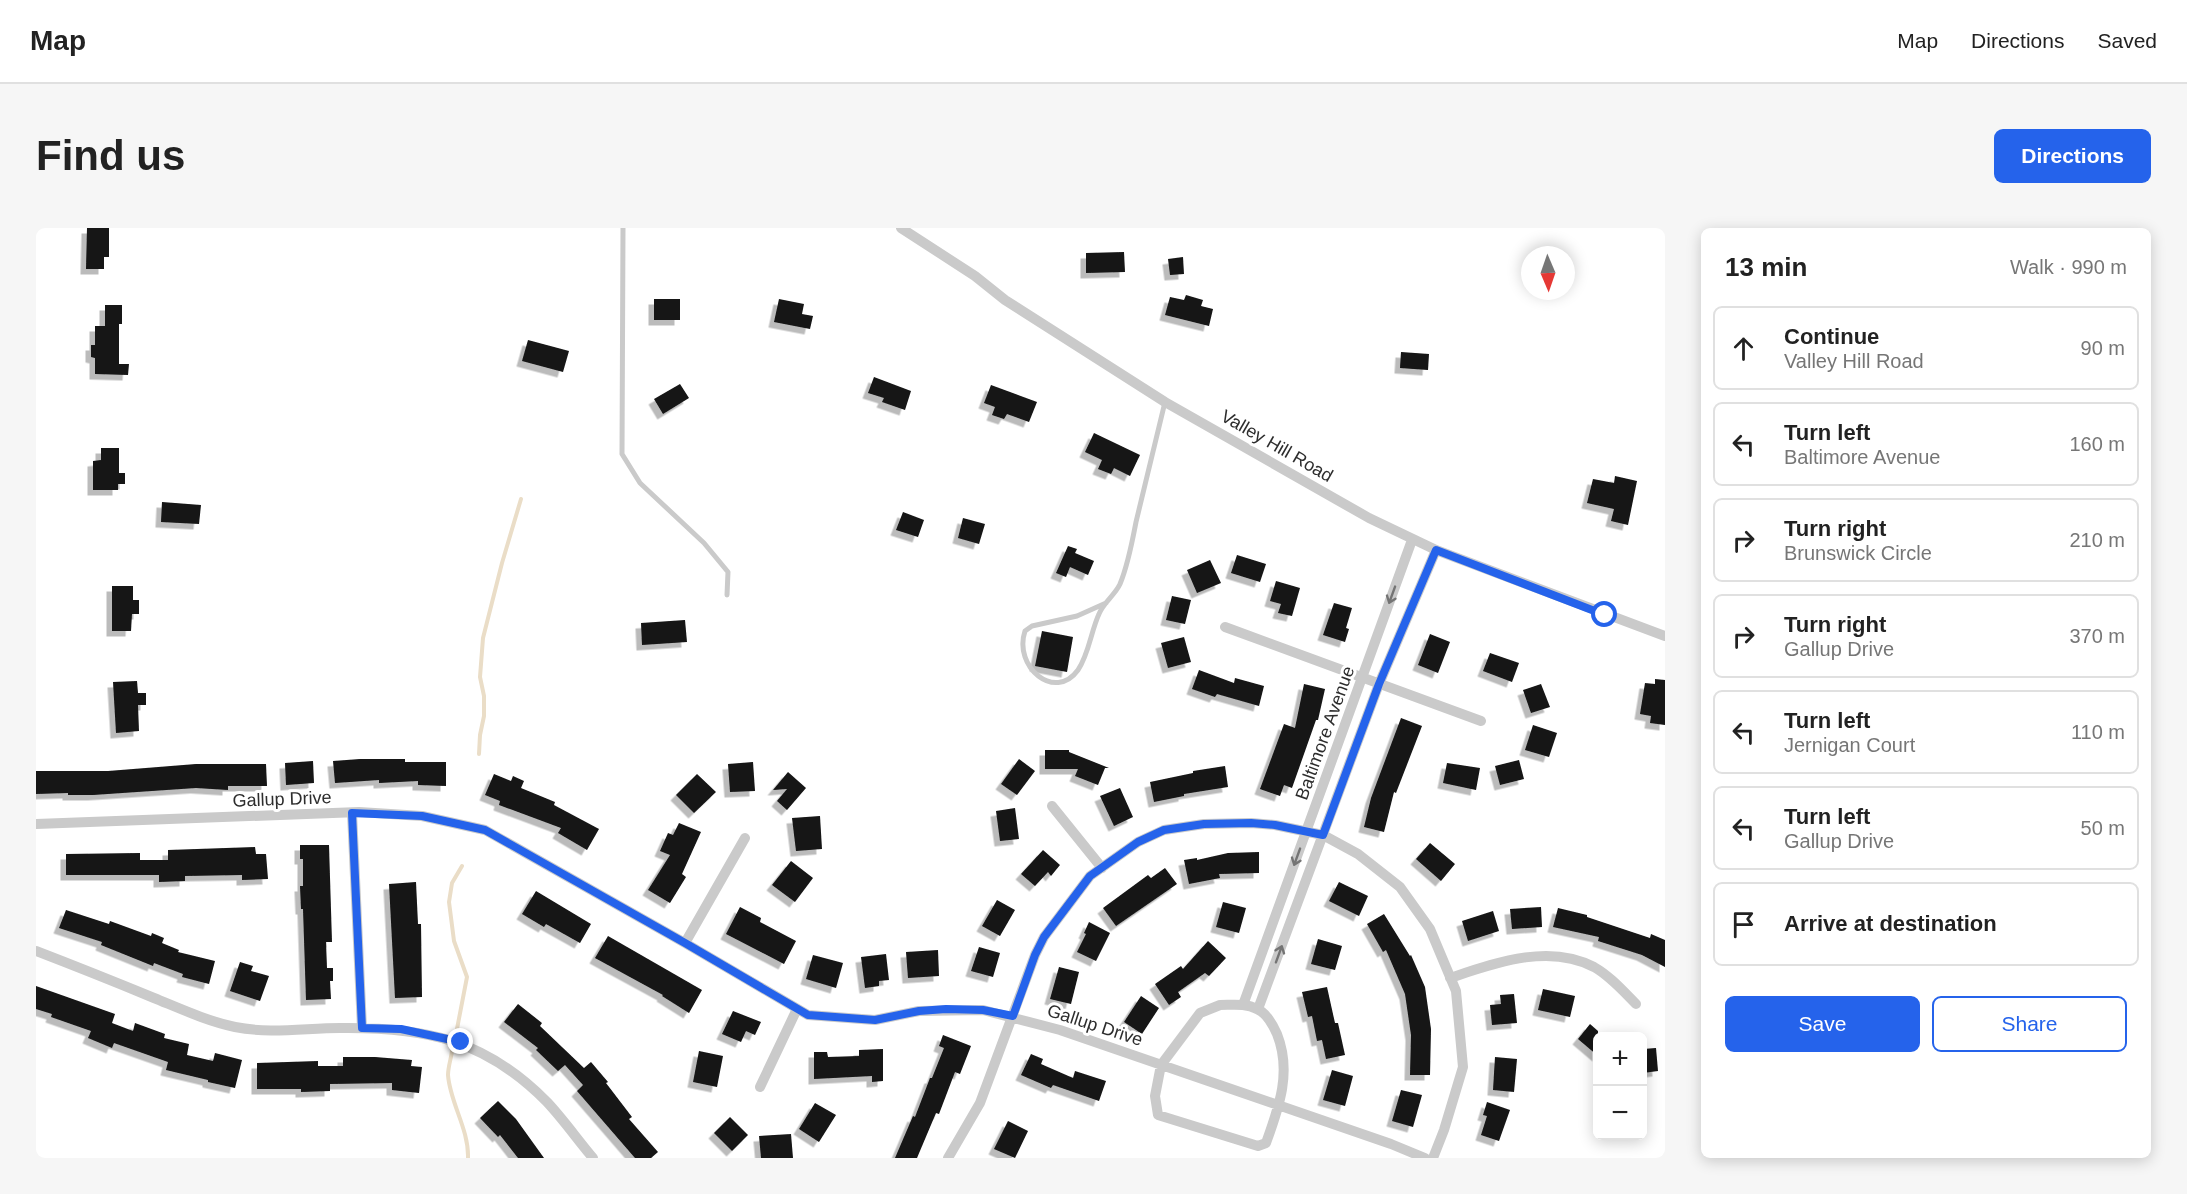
<!DOCTYPE html>
<html lang="en">
<head>
<meta charset="utf-8">
<style>
  :root { --surface:#fff; --page:#f6f6f6; --text:#222; --muted:#767676; --line:#e0e0e0; --accent:#2563eb }
  body { margin:0; font-family:Helvetica,sans-serif; background:var(--page); color:var(--text) }
  .controls { position:absolute; right:18px; bottom:18px; display:grid; overflow:hidden; border-radius:9px; box-shadow:0 3px 15px #0003 }
  .controls button { width:54px; height:54px; display:grid; place-items:center; padding:0; border:0; border-bottom:2px solid var(--line); background:var(--surface); color:var(--text); font:30px sans-serif }
  .compass { position:absolute; left:1485px; top:18px; width:54px; height:54px; border-radius:50%; background:var(--surface); box-shadow:0 3px 15px #0003; rotate:178deg }
  .stop { position:absolute; width:18px; height:18px; margin:-14px; border:4px solid #2563eb; border-radius:50%; background:#fff }
  .stop.end { background:#2563eb; border-color:#fff; box-shadow:0 2px 6px #0008 }
  .list { margin:0; padding:0; list-style:none }
  h2 { display:flex; justify-content:space-between; align-items:center; height:78px; margin:0; padding:0 24px; font-size:26px }
  h2 small { font-size:20px; font-weight:400; color:var(--muted) }
  .list li { display:grid; grid-template-columns:39px 1fr auto; gap:18px; align-items:center; box-sizing:border-box; height:84px; margin:0 12px 12px; padding:0 12px; border:2px solid var(--line); border-radius:9px }
  .list b { display:block; font-size:22px; white-space:nowrap }
  .list p { margin:0; font-size:20px; white-space:nowrap; color:var(--muted) }
  .list em { font-size:20px; font-style:normal; color:var(--muted) }
  .actions { display:flex; gap:12px; padding:18px 24px }
  .actions a { flex:1; padding:14px 0; border:2px solid var(--accent); border-radius:9px; text-align:center; font-size:21px; color:var(--accent) }
  .actions .main { background:var(--accent); color:#fff }
  .icon { flex:none; width:33px; height:33px; fill:none; stroke:currentColor; stroke-width:2; stroke-linecap:round; stroke-linejoin:round }
  .map { position:relative; flex:none; width:1629px; height:930px; overflow:hidden; border-radius:9px }
  header { display:flex; align-items:center; gap:36px; box-sizing:border-box; height:84px; padding:0 30px; background:var(--surface); border-bottom:2px solid var(--line) }
  header strong { font-size:28px }
  nav { display:flex; gap:33px; margin-inline-start:auto; font-size:21px }
  .intro { display:flex; align-items:center; justify-content:space-between; box-sizing:border-box; height:144px; padding:0 36px }
  h1 { margin:0; font-size:42px }
  .button { padding:15px 27px; border-radius:9px; background:var(--accent); color:#fff; font-size:21px; font-weight:700 }
  main { display:flex; gap:36px; padding:0 36px }
  aside { flex:1; background:var(--surface); border-radius:9px; box-shadow:0 3px 15px #0003 }
  .map>svg:first-child { display:block }
</style>
</head>
<body>
<header>
<strong>Map</strong>
<nav><a>Map</a><a>Directions</a><a>Saved</a></nav>
</header>
<div class="intro"><h1>Find us</h1><a class="button">Directions</a></div>
<main>
<div class="map">
<svg width="1629" height="930" viewBox="0 0 1629 930">
  <defs>
    <filter id="shadow"><feDropShadow dx="-5.5" dy="5.5" stdDeviation="0" flood-color="#0004"/></filter>
  </defs>
  <rect width="100%" height="100%" fill="#fff"/>
  <g fill="none" stroke-linecap="round" stroke-linejoin="round">
    <path stroke="#eaddc7" stroke-width="4" d="M443 526 444 507 448 488V468L444 449 447 410 466 335 485 271
      M420 806 431 749 418 713 413 674 416 655 426 638
      M416 823C415 831 412 839 412 847 414 875 433 901 432 930"/>
  </g>
  <path fill="#141414" filter="url(#shadow)" d="M51 0H73V29H68V41H50Z
    M1088 24 1089 44 1050 45V25Z
    M1147 29 1148 46 1134 47 1132 31Z
    M1150 67 1167 72 1165 78 1177 81 1173 98 1129 87 1134 69 1148 72Z
    M618 71H644V92H618Z
    M743 71 768 76 766 86 777 88 774 101 738 94Z
    M69 77H86V96H83V136H93L92 147 59 146V130L55 129V117H59V98H69Z
    M492 112 533 123 527 144 486 133Z
    M1365 124 1393 126 1392 142 1364 140Z
    M838 149 875 163 869 182 846 174 848 170 832 165Z
    M644 156 653 170 627 186 618 171Z
    M955 157 1001 174 993 194 971 186 968 191 956 187 959 179 948 175Z
    M1058 205 1104 227 1094 248 1078 240 1075 246 1062 241 1066 232 1049 224Z
    M65 220H83V245H89V256H82V262H57V233L65 232Z
    M1579 248 1601 253 1592 297 1575 293 1578 281 1551 275 1557 251 1578 255Z
    M126 274 165 277 163 296 125 294Z
    M867 284 888 292 882 309 860 302Z
    M927 290 949 296 943 316 922 310Z
    M1032 318 1041 321 1039 325 1058 333 1052 347 1034 339 1030 349 1020 345Z
    M1201 327 1230 336 1224 354 1195 345Z
    M1174 332 1185 355 1161 365 1151 342Z
    M1240 353 1264 360 1256 388 1242 385 1245 376 1234 373Z
    M76 358H97V372H103V386H96L95 403H76Z
    M1136 368 1155 372 1149 396 1130 392Z
    M1298 375 1316 380 1310 400 1313 401 1309 414 1287 407Z
    M649 392 651 414 606 417 605 395Z
    M1006 403 1037 409 1031 444 999 438Z
    M1394 406 1414 414 1402 445 1382 437Z
    M1148 409 1155 434 1132 440 1125 415Z
    M1454 425 1483 435 1476 454 1447 443Z
    M1163 442 1198 455 1199 450 1228 458 1223 478 1181 466 1179 469 1156 461Z
    M1619 451 1629 452V497L1614 495 1615 488 1604 486 1609 455 1619 456Z
    M101 453 102 465H110V477H102L103 503 80 505 77 454Z
    M1268 456 1289 461 1282 492H1280L1256 560 1248 557 1244 568 1224 561 1248 496 1259 500Z
    M1505 456 1514 479 1495 485 1487 462Z
    M1365 490 1386 498 1360 565 1358 564 1348 604 1328 599 1335 570Z
    M1497 497 1521 505 1513 529 1489 522Z
    M1009 522H1033V524L1073 540H1069L1062 557 1039 548 1042 541H1009Z
    M324 531H369V534H410V558L382 557V553L343 555V552L299 555 297 533Z
    M983 531 999 543 981 567 965 556Z
    M1483 532 1488 551 1464 557 1459 538Z
    M277 533 278 555 250 557 249 535Z
    M717 534 719 563 694 564 692 536Z
    M1411 535 1444 540 1440 562 1407 555Z
    M160 536H230L231 558H192V562L160 560 57 567H32V565L0 566V543H72Z
    M1189 538 1192 559 1148 566V568L1118 574 1114 554 1157 545V543Z
    M752 544 770 560 751 582 741 573 751 561 737 562Z
    M458 546 475 553 477 548 488 553 485 560 519 574 518 577 563 601 551 622 522 605 525 600 463 577 464 573 449 567Z
    M661 546 680 564 658 585 640 567Z
    M1084 560 1097 589 1078 598 1064 568Z
    M979 580 983 611 964 613 960 583Z
    M784 588 786 621 760 623 756 590Z
    M643 595 665 604 646 646 650 649 634 675 612 662 634 627 624 623 632 605 637 607Z
    M1394 615 1419 636 1405 653 1380 631Z
    M264 617H293L296 714H290L291 740H297V753H294L295 771 270 772 267 681H265L264 658H267V631H264Z
    M219 619 220 626H230L232 651 206 652V647L149 648V653L123 654V647H30V626L104 625V632H132V622Z
    M1007 622 1024 637 1015 648 1012 644 999 658 985 646Z
    M1223 624V645L1183 646 1184 650 1153 656 1148 632 1161 630V632L1192 625Z
    M755 633 777 650 759 674 736 657Z
    M1129 640 1141 656 1080 698 1067 680 1112 647 1115 650Z
    M380 654 382 696H385L386 769 359 770 353 656Z
    M1303 654 1332 668 1323 688 1293 673Z
    M500 663 555 696 544 715 510 696 508 699 486 686Z
    M961 672 979 682 964 708 946 698Z
    M1187 674 1210 680 1203 705 1180 699Z
    M704 679 725 690 724 694 760 713 748 736 690 706Z
    M1505 679 1506 699 1476 701 1474 681Z
    M1522 680 1551 687V689L1614 710 1615 706 1629 712V739L1606 727 1562 713 1563 709 1517 699Z
    M30 682 73 696 74 693 115 708 116 705 128 710 126 715 143 722 142 724 179 733 173 756 146 749 147 746 118 735 117 738 65 717 66 714 23 700Z
    M1457 683 1463 703 1432 713 1426 693Z
    M1348 686 1374 728 1375 727 1389 759 1395 801 1394 847H1374L1375 807 1369 766 1350 722 1347 724 1331 696Z
    M1053 694 1074 705 1060 733 1041 724 1050 706 1048 705Z
    M572 708 666 762 653 785 626 768 627 767 559 730Z
    M1282 711 1306 718 1299 742 1275 736Z
    M1172 713 1190 730 1173 748 1169 745 1142 764 1145 769 1133 777 1119 756 1145 738 1147 741Z
    M943 719 964 725 957 749 935 743Z
    M902 722 903 748 872 750 870 724Z
    M850 726 853 752 843 753V758L829 760 825 729Z
    M777 727 807 735 800 760 770 751Z
    M204 734 217 738 215 743 233 748 224 773 194 763Z
    M1023 739 1043 744 1035 776 1014 771Z
    M0 758 79 786 76 795 97 803 99 795 129 806 128 810 153 816 151 827 177 833 179 825 206 832 199 860 172 854V852L130 842 132 834 78 815 76 820 52 810 55 803 15 789 16 786 0 781Z
    M1291 759 1299 795H1302L1309 827 1290 831 1286 812 1281 813 1276 788 1272 789 1266 764Z
    M1507 761 1539 768 1534 789 1502 782Z
    M1478 766 1481 795 1456 797 1454 777 1465 776 1464 767Z
    M1105 768 1123 780 1106 806 1088 794Z
    M482 776 506 795 504 798 548 840 555 834 572 854 570 855 596 889 593 891 622 924 615 930H599L541 863 547 857 529 837 522 843 500 822 502 820 468 794Z
    M697 783 725 794 719 807 710 803 705 814 686 806Z
    M1554 796 1562 803V828L1542 811Z
    M907 807 935 818 924 846 919 844 903 886 900 885 881 930H859L877 888 879 889 894 850H896L908 820 903 818Z
    M1620 820 1622 843 1607 845V821Z
    M847 821V853L836 854V848L778 851V824H791L792 829 823 828V822Z
    M663 823 687 828 681 859 657 854Z
    M995 826 1007 831 1005 836 1037 850 1039 843 1070 853 1063 873 1017 857 1015 860 985 847Z
    M307 829H339L376 832 375 838 386 839 383 865 356 862V855L294 856V863L265 864V861H221V835L282 833V838H307Z
    M1459 829 1481 831 1478 864 1457 862Z
    M1296 842 1317 848 1309 878 1287 872Z
    M1365 862 1386 867 1377 899 1356 893Z
    M462 873 480 891 508 930H482L464 907 462 909 444 890Z
    M1451 874 1474 882 1463 913 1445 907 1451 888 1447 887Z
    M779 875 800 887 783 914 763 901Z
    M694 889 712 907 696 923 678 905Z
    M972 893 992 903 979 930 958 921Z
    M755 906 757 930H725L723 908Z"/>
  <g fill="none" stroke-linecap="round" stroke-linejoin="round">
    <path stroke="#cacaca" stroke-width="5" d="M587 0 586 226 604 255 668 315 692 344 691 367
      M1070 375 1041 388 996 398 989 403C977 439 1019 474 1042 442 1053 426 1055 403 1063 386 1067 375 1079 367 1084 356 1092 337 1096 315 1100 294 1110 254 1119 214 1129 174"/>
    <path stroke="#cacaca" stroke-width="10" d="M865 0 939 48 969 72 1129 174 1333 290 1400 322 1629 408
      M1189 399 1445 493
      M1016 578 1066 640
      M316 585 326 800
      M0 596 323 584 386 588 449 602 649 715 772 787 839 792 883 783 947 782 1024 802 1355 916 1389 930
      M649 715 709 610
      M0 723C39 738 79 754 118 770 145 781 171 793 199 799 233 806 270 800 304 800 389 799 449 811 511 874 527 891 541 911 557 930
      M1414 750C1459 735 1513 715 1558 739 1574 748 1587 763 1600 776
      M1184 777C1196 777 1210 775 1221 781 1231 785 1237 797 1241 806 1256 844 1243 879 1230 915L1222 918 1122 887 1119 868 1125 837 1164 785Z
      M1207 777 1376 312
      M1222 781 1343 456 1400 322
      M724 859 761 781
      M912 930 944 875 999 727 1008 709 1054 648 1102 614 1128 602 1168 596 1215 595 1239 597 1287 607 1322 626 1364 659 1394 701 1420 763 1427 839 1408 902 1397 930"/>
  </g>
  <defs><path id="oneway-shaft" d="M-6 0H5M1.5-3L5.5 0L1.5 3" fill="none" stroke-width="1.6" stroke-linecap="round" stroke-linejoin="round" transform="scale(1.5)"/></defs>
  <g stroke="#747474">
    <use href="#oneway-shaft" transform="translate(1356 367) rotate(110)"/>
    <use href="#oneway-shaft" transform="translate(1261 629) rotate(110)"/>
    <use href="#oneway-shaft" transform="translate(1243 726) rotate(-70)"/>
  </g>
  <g fill="none" stroke-linecap="round" stroke-linejoin="round">
    <path stroke="#2563eb" stroke-width="8" d="M425 814 365 801 326 800 316 585 386 588 449 602 649 715 772 787 839 792 883 783 910 781 947 782 977 788 999 727 1008 709 1054 648 1102 614 1128 602 1168 596 1215 595 1239 597 1287 607 1343 456 1400 322 1569 387"/>
  </g>
  <g text-anchor="middle" dominant-baseline="central" stroke-width="6" stroke-linejoin="round" paint-order="stroke">
    <g font-size="18" fill="#2d2d2d" stroke="#fff">
      <text transform="translate(1241 218) rotate(30)">Valley Hill Road</text>
      <text transform="translate(1289 505) rotate(-70)">Baltimore Avenue</text>
      <text transform="translate(246 571) rotate(-2)">Gallup Drive</text>
      <text transform="translate(1059 797) rotate(18)">Gallup Drive</text>
    </g>
  </g>
</svg>
<div class="controls">
<button>+</button>
<button>−</button>
</div>
<svg class="compass" viewBox="-18 -18 36 36"><path d="M0-13l5 13h-10z" fill="#e53935"/><path d="M0 13l5-13h-10z" fill="#767676"/></svg>
<div class="stop" style="left:1569px;top:387px"></div>
<div class="stop end" style="left:425px;top:814px"></div>
</div>
<aside>
<h2>13 min<small>Walk · 990 m</small></h2>
<ul class="list">
<li><svg class="icon" aria-label="ahead" viewBox="0 0 24 24"><path d="M12 20V5M6 11l6-6 6 6"/></svg><div><b>Continue</b><p>Valley Hill Road</p></div><em>90 m</em></li>
<li><svg class="icon" aria-label="left" viewBox="0 0 24 24"><path d="M17 20v-9H6M10 6l-5 5 5 5"/></svg><div><b>Turn left</b><p>Baltimore Avenue</p></div><em>160 m</em></li>
<li><svg class="icon" aria-label="right" viewBox="0 0 24 24"><path d="M7 20v-9h11M14 6l5 5-5 5"/></svg><div><b>Turn right</b><p>Brunswick Circle</p></div><em>210 m</em></li>
<li><svg class="icon" aria-label="right" viewBox="0 0 24 24"><path d="M7 20v-9h11M14 6l5 5-5 5"/></svg><div><b>Turn right</b><p>Gallup Drive</p></div><em>370 m</em></li>
<li><svg class="icon" aria-label="left" viewBox="0 0 24 24"><path d="M17 20v-9H6M10 6l-5 5 5 5"/></svg><div><b>Turn left</b><p>Jernigan Court</p></div><em>110 m</em></li>
<li><svg class="icon" aria-label="left" viewBox="0 0 24 24"><path d="M17 20v-9H6M10 6l-5 5 5 5"/></svg><div><b>Turn left</b><p>Gallup Drive</p></div><em>50 m</em></li>
<li><svg class="icon" aria-label="arrive" viewBox="0 0 24 24"><path d="M6 21V4h12l-3 4 3 4H6"/></svg><div><b>Arrive at destination</b></div></li>
</ul>
<div class="actions"><a class="main">Save</a><a>Share</a></div>
</aside>
</main>
</body>
</html>
